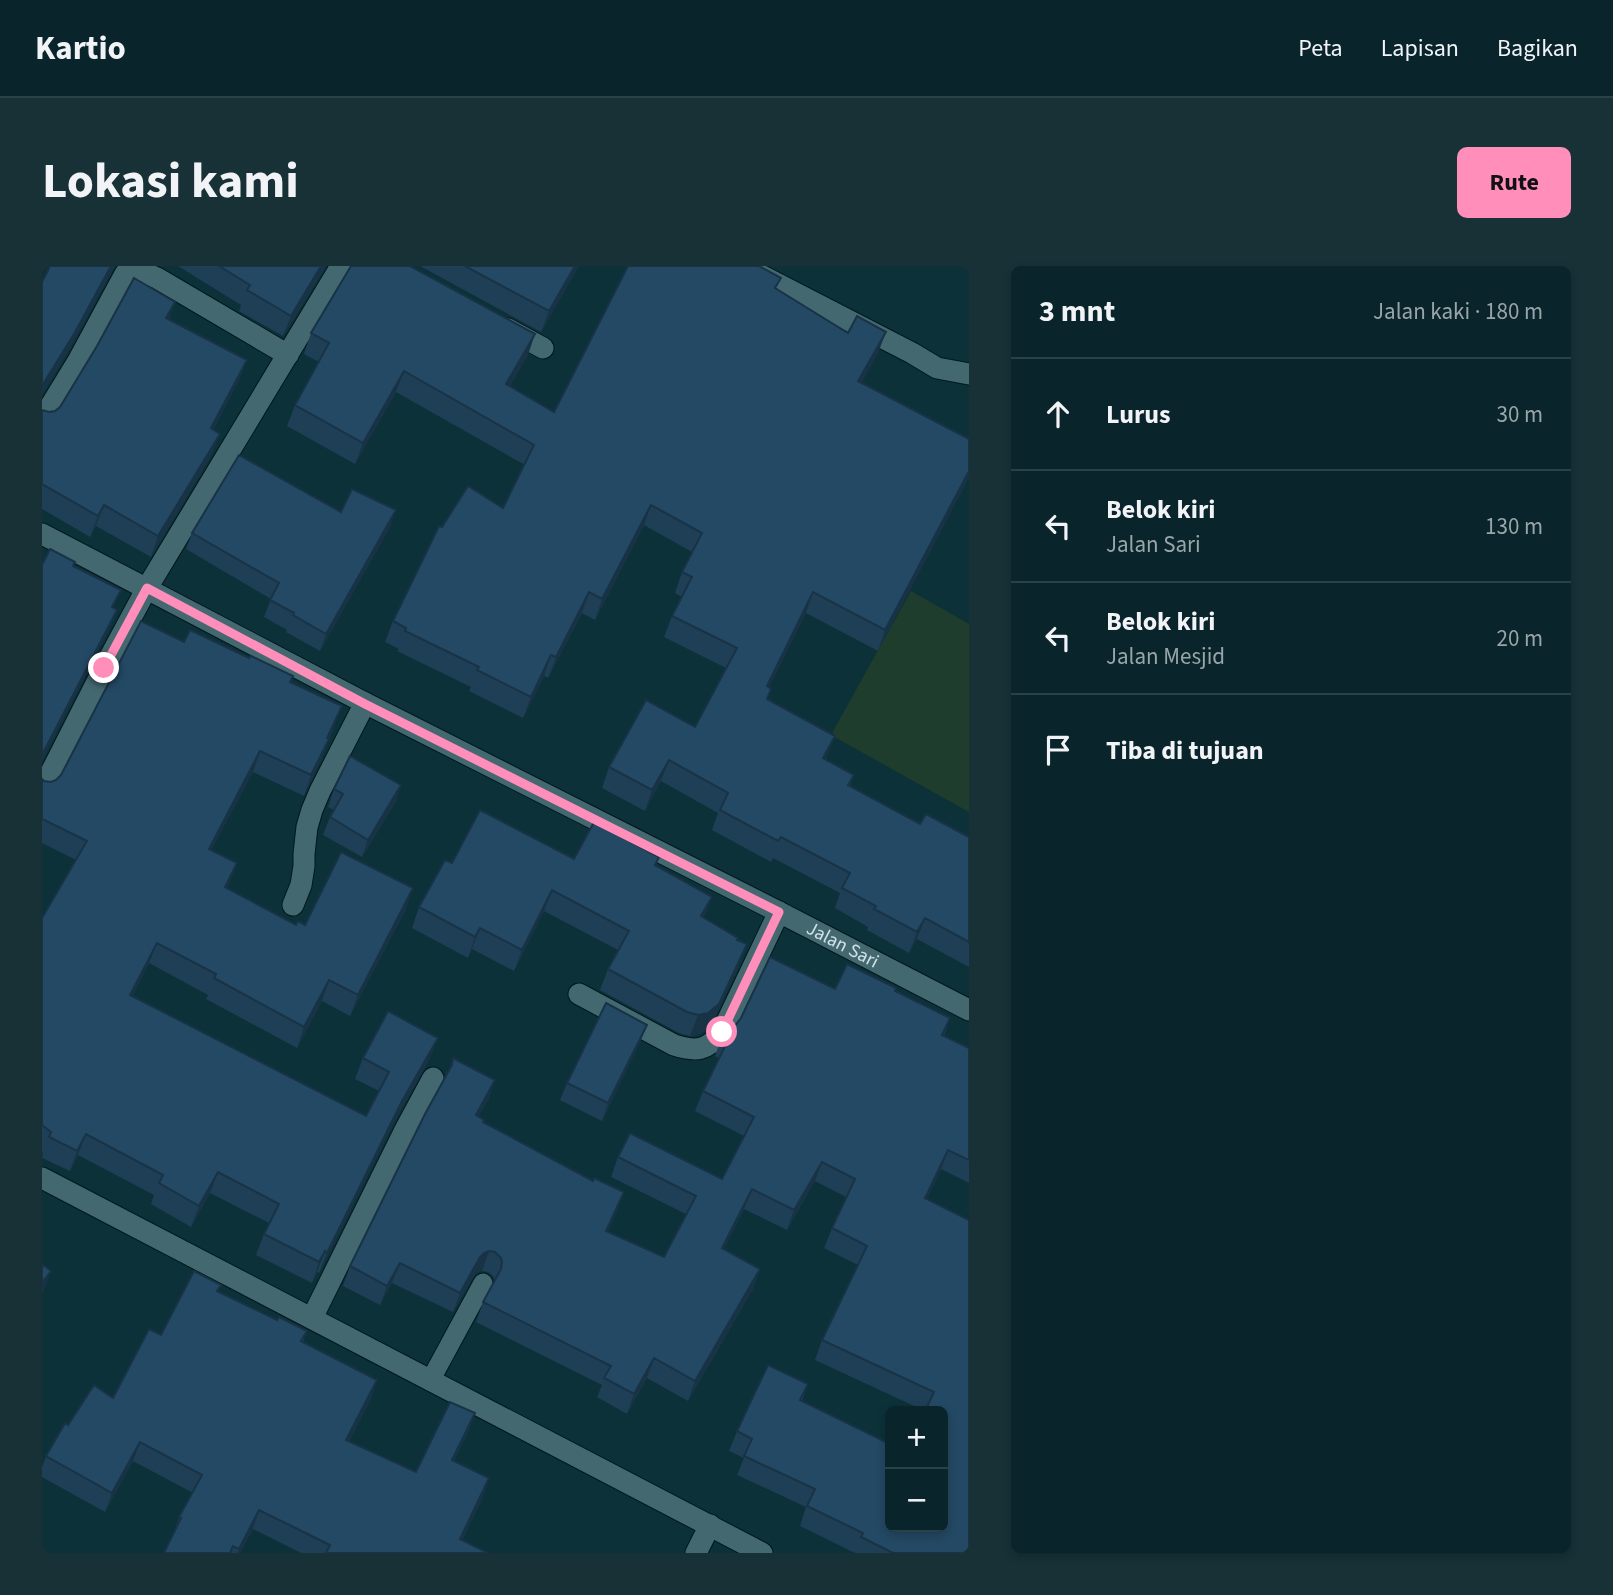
<!DOCTYPE html>
<html lang="id">
<head>
<meta charset="utf-8">
<style>
  :root { --surface:#09252b; --page:#173137; --text:#f1f3f6; --muted:#99a5a9; --line:#294247; --accent:#ff8eba }
  body { margin:0; font-family:"Source Sans 3",sans-serif; background:var(--page); color:var(--text) }
  .controls { position:absolute; right:21px; bottom:21px; display:grid; overflow:hidden; border-radius:10px; box-shadow:0 4px 10px #0003 }
  .controls button { width:63px; height:63px; display:grid; place-items:center; padding:0; border:0; border-bottom:2px solid var(--line); background:var(--surface); color:var(--text); font:35px sans-serif }
  .stop { position:absolute; width:21px; height:21px; margin:-16px; border:5px solid #ff8eba; border-radius:50%; background:#fff }
  .stop.end { background:#ff8eba; border-color:#fff; box-shadow:0 2px 7px #0008 }
  .list { margin:0; padding:0; list-style:none }
  h2 { display:flex; justify-content:space-between; align-items:center; height:91px; margin:0; padding:0 28px; font-size:30px }
  h2 small { font-size:23px; font-weight:400; color:var(--muted) }
  .list li { display:grid; grid-template-columns:46px 1fr auto; gap:21px; align-items:center; box-sizing:border-box; height:112px; padding:0 28px; border-top:2px solid var(--line) }
  .list b { display:block; font-size:26px; white-space:nowrap }
  .list p { margin:0; font-size:23px; white-space:nowrap; color:var(--muted) }
  .list em { font-size:23px; font-style:normal; color:var(--muted) }
  .icon { flex:none; width:38px; height:38px; fill:none; stroke:currentColor; stroke-width:2; stroke-linecap:round; stroke-linejoin:round }
  .map { position:relative; flex:none; width:927px; height:1287px; overflow:hidden; border-radius:10px }
  header { display:flex; align-items:center; gap:42px; box-sizing:border-box; height:98px; padding:0 35px; background:var(--surface); border-bottom:2px solid var(--line) }
  header strong { font-size:33px }
  nav { display:flex; gap:38px; margin-inline-start:auto; font-size:24px }
  .intro { display:flex; align-items:center; justify-content:space-between; box-sizing:border-box; height:168px; padding:0 42px }
  h1 { margin:0; font-size:49px }
  .button { padding:18px 32px; border-radius:10px; background:var(--accent); color:#111; font-size:24px; font-weight:700 }
  main { display:flex; gap:42px; padding:0 42px }
  aside { flex:1; background:var(--surface); border-radius:10px; box-shadow:0 4px 10px #0003 }
  .map>svg:first-child { display:block }
</style>
</head>
<body>
<header>
<strong>Kartio</strong>
<nav><a>Peta</a><a>Lapisan</a><a>Bagikan</a></nav>
</header>
<div class="intro"><h1>Lokasi kami</h1><a class="button">Rute</a></div>
<main>
<div class="map">
<svg width="927" height="1287" viewBox="0 0 927 1287">
  <rect width="100%" height="100%" fill="#0c3139"/>
  <path fill="#1f3d2c" d="M869 325 927 358V546L789 469Z"/>
  <g fill="none" stroke-linecap="round" stroke-linejoin="round">
    <g stroke="#00181d" stroke-width="21">
      <path id="lane" d="M388 1115 441 1017"/>
    </g>
    <g stroke="#00181d" stroke-width="23">
      <g id="street">
        <path d="M701 0 870 87 895 102 927 108"/>
        <path d="M466 63 501 82"/>
        <path d="M0 154 36 95 83 8C95 4 104 7 115 12L246 89"/>
        <path id="s1" d="M0 268 323 437 737 646 927 744"/>
        <path d="M0 524 62 402 105 322 299 0"/>
        <path d="M251 639 259 619 262 600V588L265 561 270 544 278 525 323 437"/>
        <path d="M537 728 632 779C654 786 665 785 680 766L737 646"/>
        <path d="M270 1052 364 862 391 812"/>
        <path d="M654 1287 668 1259"/>
      </g>
    </g>
    <g stroke="#00181d" stroke-width="23">
      <path id="secondary" d="M0 912 720 1287"/>
    </g>
    <use href="#lane" stroke="#446870" stroke-width="19"/>
    <use href="#street" stroke="#446870" stroke-width="21"/>
    <use href="#secondary" stroke="#446870" stroke-width="21"/>
  </g>
  <path fill="#1f3f56" d="M136 0H284L241 70 197 45 199 39Z
    M378 0H537L499 66Z
    M735 23 836 87 819 117 927 173 836 385 764 347 727 421 726 433 785 491 784 493 812 509 808 520 878 558 927 571V701L875 673 867 687 825 664 826 661 793 642 798 627 731 592 729 596 670 564 676 547 619 515 603 545 560 522 567 501 653 461 684 402 622 371 630 350 640 331 633 327 640 306 650 286 602 259 553 354 540 347 506 412 502 410 481 452 427 425 429 421 355 385 357 383 343 376 351 355 400 261 461 242 483 199 354 126 313 198 245 160 253 139 277 96 262 88 269 67 486 89 468 120 512 146Z
    M127 53 205 94 197 114 171 164 170 188 109 291 54 260 48 271 0 243V144L7 146 13 145Z
    M299 246 348 261 278 385 244 366 245 364 222 351 229 333 144 283 150 267Z
    M142 376 207 392 251 410 249 416 292 461 279 494 262 530 211 506 169 584 195 597 185 622 254 659H263L364 643 308 750 280 735 255 782 164 733 166 729 107 697 90 731 324 850 337 825 313 813 321 792H388L352 856 277 1007 275 1006 270 1017 214 989 222 968 227 957 168 927 149 961 109 938 112 929 36 889 28 905 0 892 1 887 0 886V652L34 594 0 577V513L2 515 9 516 14 514Z
    M359 519 353 537 320 591 281 569 288 551 292 544 286 541 292 523Z
    M532 593 614 600 662 652 695 674 697 700 669 759 658 768 648 770 637 767 558 724 566 703 576 684 502 645 472 705 430 683 426 692 370 662 377 641 410 597Z
    M793 723 853 725 908 752 902 770 927 782V917L899 903 885 933 927 1287H813L758 1260 764 1241 695 1209 702 1192 687 1185 695 1165 766 1118 760 1135 848 1261 883 1145 773 1094 780 1074 816 999 782 982 790 962 804 931 773 915 745 964 702 943 682 983 718 1003 711 1023 646 1135 605 1112 585 1148 555 1131 560 1119 434 1056 441 1036 453 1015 452 1011 446 1006 440 1005 435 1006 431 1011 411 1046 350 1017 338 1039 301 1020 308 1000 407 803 411 792 453 814 446 834 436 851 441 856 551 915 582 926 566 965 622 991 644 948 569 911 576 891 680 913 702 870 653 845 661 825 677 792 673 790 680 770Z
    M605 759 598 776 560 855 518 834 525 817Z
    M179 1019 176 1025 235 1054 265 1065 261 1076 329 1133 307 1175 374 1206 433 1147 426 1166 412 1195 441 1231 420 1274 446 1287H259L211 1263 198 1287H122L132 1267 137 1251 151 1227 91 1195 63 1246 0 1211V1201L4 1190 71 1132 119 1069Z"/>
  <path fill="#193346" d="M69 0H73L25 88 0 129V120Z
    M279 0H284L241 70 249 50Z
    M533 0H537L499 66 507 45Z
    M133 36 126 57 124 52Z
    M844 66 836 87 809 136 816 115Z
    M493 68 486 89 457 139 464 118Z
    M205 94 197 114 161 183 169 162Z
    M362 105 354 126 313 198 321 177Z
    M178 168 170 188 109 291 116 270Z
    M927 205V212L836 385 843 364Z
    M62 239 54 260 48 271 56 250Z
    M609 239 602 259 553 354 560 333Z
    M354 244 348 261 278 385 284 368Z
    M547 326 540 347 506 412 514 391Z
    M771 326 764 347 717 441 725 420Z
    M75 344 67 364 0 495V489Z
    M509 389 502 410 481 452 489 431Z
    M300 440 279 494 262 530 269 509Z
    M793 470 785 491 774 513 781 492Z
    M218 485 211 506 159 603 167 583Z
    M627 494 619 515 603 545 610 524Z
    M359 519 353 537 320 591 326 574Z
    M195 597 187 618 175 642 183 621Z
    M371 622 364 643 308 750 316 729Z
    M510 624 502 645 472 705 480 684Z
    M670 631 662 652 659 650Z
    M883 652 875 673 867 687 875 666Z
    M438 662 430 683 426 692 433 671Z
    M115 677 107 697 80 750 88 729Z
    M705 678 697 700 669 759 658 768 648 770 656 749Z
    M287 714 280 735 255 782 262 761Z
    M605 759 598 776 560 855 566 837Z
    M396 772 388 792 352 856 277 1007 285 987 360 835Z
    M453 814 446 834 426 869 434 849Z
    M44 868 36 889 28 905 35 885Z
    M906 884 899 903 876 952 883 932Z
    M780 896 773 915 745 964 752 944Z
    M176 906 168 927 149 961 157 940Z
    M710 923 702 943 673 1001 680 982Z
    M582 926 575 946 557 984 564 965Z
    M283 985 275 1006 270 1017 277 996Z
    M447 985 440 1005 435 1006 431 1011 411 1046 418 1027 438 991 442 987Z
    M358 997 350 1017 338 1039 345 1020Z
    M718 1003 711 1023 646 1135 653 1115Z
    M9 1005 2 1025 0 1027V1017Z
    M612 1092 605 1112 585 1148 592 1128Z
    M335 1114 329 1133 297 1193 304 1174Z
    M433 1147 426 1166 403 1213 410 1194Z
    M98 1176 91 1195 63 1246 70 1227Z
    M447 1212 441 1231 413 1287 418 1273Z
    M217 1244 211 1263 198 1287H195Z"/>
  <path fill="#244964" stroke="#193346" stroke-width="2" d="M8 0H69L32 68 0 120V16Z
    M177 0H279L249 50 205 24 208 19Z
    M309 0H368L493 68 464 118 512 146 586 0H717L739 12 733 22 806 67 815 50 844 66 816 115 927 173V205L843 364 771 326 725 420 729 423 725 433 793 470 781 492 812 509 806 519 878 558 884 548 927 571V676L883 652 875 666 832 643 834 640 800 622 808 607 739 571 736 575 678 544 686 527 627 494 610 524 567 501 604 434 653 461 695 382 630 350 650 311 640 306 660 267 609 239 560 333 547 326 514 391 509 389 489 431 435 404 437 401 363 365 364 362 351 355 397 260 400 261 426 220 461 242 492 179 362 105 321 177 253 139 287 77 269 67Z
    M423 0H533L507 45Z
    M92 12 133 36 124 52 205 94 169 162 178 168 116 270 62 239 56 250 0 218V144L7 146 13 145 18 141 55 80Z
    M197 189 299 246 310 223 354 244 284 368 251 349 252 347 228 334 237 317 150 267Z
    M8 283 33 296 31 300 79 324 70 341 75 344 0 489V299Z
    M99 355 142 376 148 364 207 392 209 390 251 410 248 416 300 440 285 472 287 473 269 509 218 485 167 583 195 597 183 621 254 659 256 655 263 659 299 586 371 622 316 729 287 714 262 761 172 712 174 708 115 677 88 729 324 850 347 806 321 792 346 745 396 772 360 835 285 987 283 985 277 996 222 968 237 938 176 906 157 940 117 917 121 909 44 868 35 885 7 871 9 866 0 859V652L45 575 0 553V513L2 515 9 516 14 514 19 509Z
    M308 490 359 519 326 574 288 551 301 528 292 523Z
    M438 544 532 593 552 556 617 591 613 599 670 631 659 650 696 672 695 674 705 678 677 738 666 747 656 749 645 746 566 703 587 665 510 624 480 684 438 662 433 671 377 641 403 594 410 597Z
    M728 691 793 723 805 698 854 722 853 725 908 752 900 769 927 782V894L906 884 883 932 927 954V1287H851L819 1271 821 1267 765 1240 773 1223 702 1190 710 1173 695 1165 726 1099 766 1118 758 1134 848 1178V1261H901V1145H883L892 1126 780 1074 825 980 790 962 813 913 780 896 752 944 710 923 680 982 718 1003 653 1115 612 1092 592 1128 562 1112 569 1100 441 1036 459 1003 460 996 459 992 453 986 447 985 442 987 438 991 418 1027 358 997 345 1020 308 1000 383 848 410 799 411 792 453 814 434 849 442 854 441 856 551 915 552 912 582 926 564 965 622 991 654 930 576 891 588 867 680 913 712 851 661 825 686 774 680 770 691 762 699 752Z
    M564 737 605 759 566 837 525 817Z
    M0 998 9 1005 0 1017Z
    M152 1005 179 1019 175 1025 235 1054 237 1051 265 1065 259 1075 335 1114 304 1174 374 1206 408 1136 433 1147 410 1194 447 1212 418 1273 446 1287H284L288 1279 217 1244 197 1283 191 1280 188 1287H122L139 1252 137 1251 160 1209 98 1176 70 1227 4 1190 23 1157 26 1159 52 1119 71 1132 107 1063 119 1069Z"/>
  <g fill="none" stroke-linecap="round" stroke-linejoin="round">
    <path stroke="#ff8eba" stroke-width="9" d="M62 402 105 322 323 438 737 646 680 766"/>
  </g>
  <g text-anchor="middle" dominant-baseline="central" stroke-width="6" stroke-linejoin="round" paint-order="stroke">
    <g font-size="19" fill="#cfe2e7" stroke="#0c3139">
      <text stroke="none"><textPath href="#s1" startOffset="900">Jalan Sari</textPath></text>
    </g>
  </g>
</svg>
<div class="controls">
<button>+</button>
<button>−</button>
</div>
<div class="stop" style="left:680px;top:766px"></div>
<div class="stop end" style="left:62px;top:402px"></div>
</div>
<aside>
<h2>3 mnt<small>Jalan kaki · 180 m</small></h2>
<ul class="list">
<li><svg class="icon" aria-label="ahead" viewBox="0 0 24 24"><path d="M12 20V5M6 11l6-6 6 6"/></svg><div><b>Lurus</b></div><em>30 m</em></li>
<li><svg class="icon" aria-label="left" viewBox="0 0 24 24"><path d="M17 20v-9H6M10 6l-5 5 5 5"/></svg><div><b>Belok kiri</b><p>Jalan Sari</p></div><em>130 m</em></li>
<li><svg class="icon" aria-label="left" viewBox="0 0 24 24"><path d="M17 20v-9H6M10 6l-5 5 5 5"/></svg><div><b>Belok kiri</b><p>Jalan Mesjid</p></div><em>20 m</em></li>
<li><svg class="icon" aria-label="arrive" viewBox="0 0 24 24"><path d="M6 21V4h12l-3 4 3 4H6"/></svg><div><b>Tiba di tujuan</b></div></li>
</ul>
</aside>
</main>
</body>
</html>
